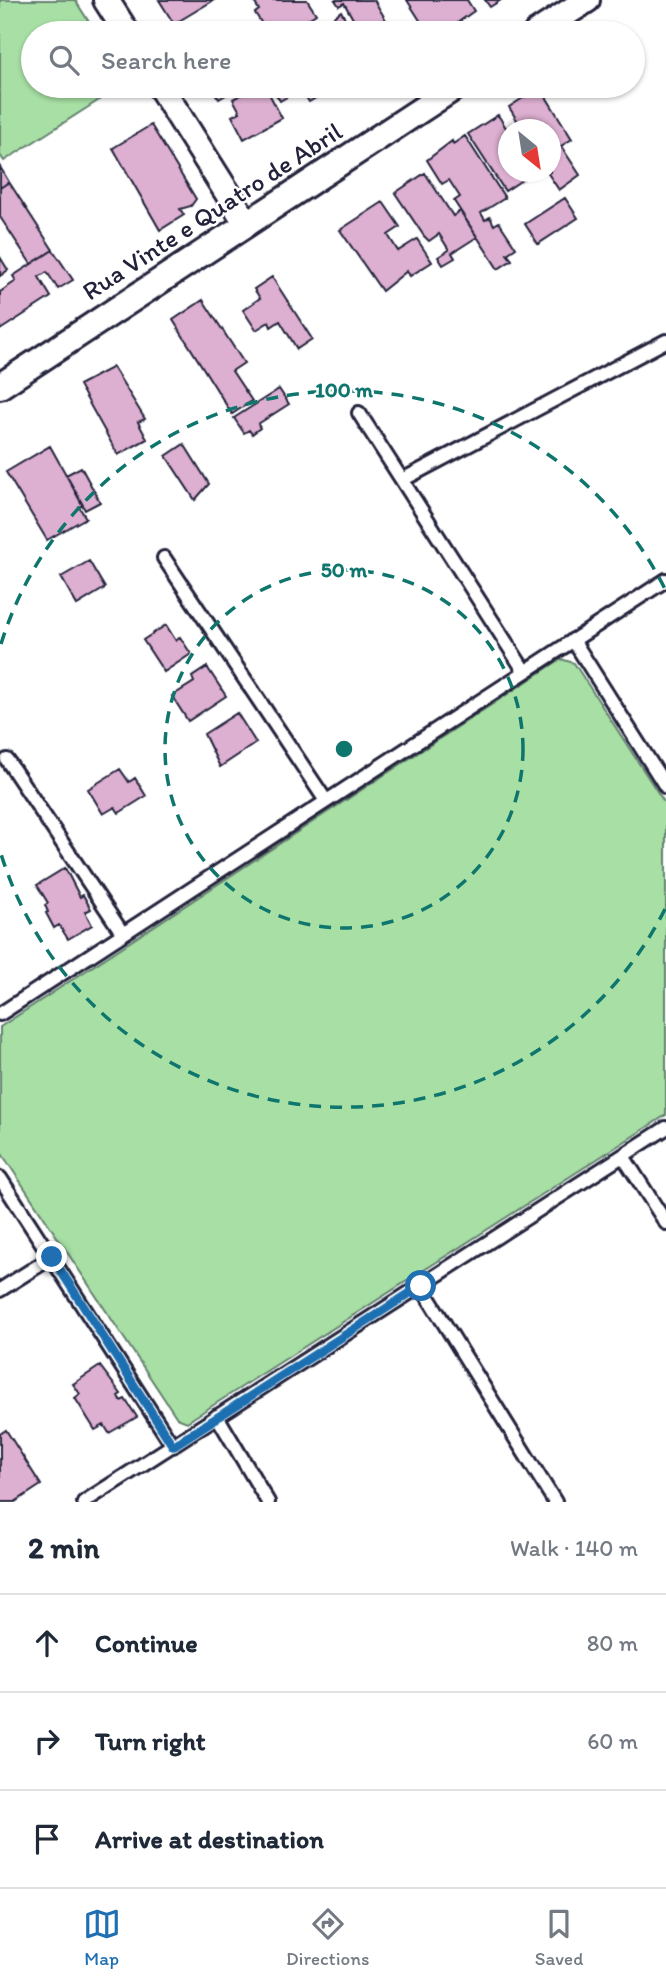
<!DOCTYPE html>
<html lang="en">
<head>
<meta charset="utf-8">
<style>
  :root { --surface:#fff; --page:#f2f2f3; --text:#1f2937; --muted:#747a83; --line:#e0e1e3; --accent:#1f6fb2 }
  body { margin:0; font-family:Itim,sans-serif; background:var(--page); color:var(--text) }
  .compass { position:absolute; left:498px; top:119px; width:63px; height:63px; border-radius:50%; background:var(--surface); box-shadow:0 2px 5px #0004; rotate:150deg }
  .stop { position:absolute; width:21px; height:21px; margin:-16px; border:5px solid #1f6fb2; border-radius:50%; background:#fff }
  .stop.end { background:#1f6fb2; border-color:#fff; box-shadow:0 2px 7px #0008 }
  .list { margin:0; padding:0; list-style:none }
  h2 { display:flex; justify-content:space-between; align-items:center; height:91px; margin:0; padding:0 28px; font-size:30px }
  h2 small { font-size:23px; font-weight:400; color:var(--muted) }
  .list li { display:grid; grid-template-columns:46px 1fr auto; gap:21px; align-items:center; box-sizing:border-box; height:98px; padding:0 28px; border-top:2px solid var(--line) }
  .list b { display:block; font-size:26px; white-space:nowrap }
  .list em { font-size:23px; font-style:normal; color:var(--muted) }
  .icon { flex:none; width:38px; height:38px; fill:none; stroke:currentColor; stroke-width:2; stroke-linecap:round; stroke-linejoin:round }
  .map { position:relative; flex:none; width:666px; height:1502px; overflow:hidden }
  .search { position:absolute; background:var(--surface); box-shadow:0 2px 5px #0004; left:21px; right:21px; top:21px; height:77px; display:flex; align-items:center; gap:18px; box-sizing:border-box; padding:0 24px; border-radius:38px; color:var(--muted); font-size:26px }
  .sheet { height:385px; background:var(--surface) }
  nav { display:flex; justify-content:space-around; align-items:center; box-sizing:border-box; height:98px; border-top:2px solid var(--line); background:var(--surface); font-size:19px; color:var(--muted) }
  nav a { display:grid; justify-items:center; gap:4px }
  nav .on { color:var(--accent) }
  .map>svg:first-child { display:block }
</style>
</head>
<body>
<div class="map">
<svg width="666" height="1502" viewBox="0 0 666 1502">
  <rect width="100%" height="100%" fill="#fff"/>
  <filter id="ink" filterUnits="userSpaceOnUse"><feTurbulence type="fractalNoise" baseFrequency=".0143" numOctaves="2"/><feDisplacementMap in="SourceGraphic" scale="14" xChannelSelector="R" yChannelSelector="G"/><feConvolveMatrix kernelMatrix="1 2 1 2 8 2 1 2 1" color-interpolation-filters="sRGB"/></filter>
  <g filter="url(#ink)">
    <path fill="#a7dfa4" stroke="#648070" stroke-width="2" d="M0 0H75L96 33H33V86H121L4 161 0 155Z
      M561 659 574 663 666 805V1115L187 1422 177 1418 0 1151V1027Z"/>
    <path fill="#ddafd1" stroke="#22223b" stroke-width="2" d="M159 0H214L174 24Z
      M253 0H307L316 14 286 33H273L270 28 266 30 255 13 259 10Z
      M335 0H374L392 30 401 25 406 33H361L344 3 339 6Z
      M407 0H467L474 11 443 33H428Z
      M485 0H501L490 7Z
      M341 11 352 31 323 33 320 28Z
      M210 86H241L219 99Z
      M257 86H265L282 118 244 139 232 116 240 112 233 99Z
      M271 86H325L328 91 309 102 301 89 280 101Z
      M540 87 572 139 550 153V130H523L509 107Z
      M498 115 508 131V172H534L505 191 468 134Z
      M151 125 196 199 191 206 180 209 184 215 160 230 113 148Z
      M465 136 505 198 481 213 485 220 490 217 494 225 499 222 516 248 507 254 512 260 498 269 454 201 460 197 449 180 442 184 427 160 452 141 453 144Z
      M561 146 580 175 559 190 547 172H550V161L558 156 554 151Z
      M0 167 9 182 0 188Z
      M425 173 453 216 460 211 477 237 452 253 455 258 443 265 438 257 449 250 439 234 429 241 424 236 395 193Z
      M9 182 53 250 31 264 0 217V188Z
      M565 198 578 218 538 244 525 224Z
      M383 202 400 227 388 235 398 251 417 239 432 262 410 276 407 271 382 291 340 230Z
      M53 250 73 280 58 289 47 272 39 277 51 297 0 330V292L16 281 13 276Z
      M0 257 8 270 0 276Z
      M272 277 312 339 297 349 280 321 271 327 269 322 256 330 243 310 260 298 254 289Z
      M203 300 244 363 232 371 252 401 232 414 173 320Z
      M113 367 145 419 138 422 147 439 118 455 79 385Z
      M279 389 289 404 258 424 260 428 252 434 249 430 244 433 234 418Z
      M184 444 209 484 195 500 166 456Z
      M50 446 83 505 79 507 86 518 47 540 6 472Z
      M81 467 100 502 85 510 66 475Z
      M89 561 105 588 77 605 61 577Z
      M166 625 176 641 180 637 191 654 164 672 143 640Z
      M207 667 226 696 188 721 172 696 194 682 192 677Z
      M237 713 256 743 220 767 204 734Z
      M120 769 129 782 135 778 146 796 119 813 115 807 103 814 88 789Z
      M65 868 80 897 83 895 91 909 85 912 92 925 68 939 59 925 54 928 46 913 48 912 45 905 48 903 37 885Z
      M100 1366 121 1394 118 1396 121 1401 125 1399 137 1417 109 1433 104 1425 95 1430 75 1398 80 1394 73 1384Z
      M6 1430 41 1485 15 1502H0V1434Z"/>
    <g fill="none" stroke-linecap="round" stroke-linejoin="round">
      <g stroke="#22223b" stroke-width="18">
        <path id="lane" d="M359 413 525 672
          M402 480 666 341
          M164 558 326 801
          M573 640 666 787
          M7 760 123 934
          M0 1014 666 580
          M623 1156 666 1223
          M0 1178 173 1446
          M421 1286 555 1502
          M0 1290 52 1257
          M217 1416 268 1502
          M84 1502 666 1128"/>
      </g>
      <g stroke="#22223b" stroke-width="30">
        <path id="street" d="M106 0 127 33
          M536 33 587 0
          M160 86 247 224
          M0 386 457 86"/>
      </g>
      <use href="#lane" stroke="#fff" stroke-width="12"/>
      <use href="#street" stroke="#fff" stroke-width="24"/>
    </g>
  </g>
  <g fill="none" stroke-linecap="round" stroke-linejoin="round" filter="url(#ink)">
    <path stroke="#1f6fb2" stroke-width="9" d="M52 1257 173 1446 421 1286"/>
  </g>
  <g fill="none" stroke="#0f766e" stroke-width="3.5" stroke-dasharray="12 9">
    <circle cx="344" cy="749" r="179"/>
    <path d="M665 909A359 359 0 0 1 1 854M1 644A359 359 0 0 1 665 589"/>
  </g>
  <g text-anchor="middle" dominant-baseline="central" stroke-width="5" stroke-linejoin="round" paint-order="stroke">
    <g font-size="26" fill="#22223b" stroke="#fff">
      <text transform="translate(212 211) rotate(-33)">Rua Vinte e Quatro de Abril</text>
    </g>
  </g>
  <circle cx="344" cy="749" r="10" fill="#0f766e" stroke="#fff" stroke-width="3.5"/>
  <g font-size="21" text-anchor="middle" font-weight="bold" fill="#0f766e" stroke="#fff" stroke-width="5" stroke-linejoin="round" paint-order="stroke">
    <text x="344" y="397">100 m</text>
    <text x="344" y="577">50 m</text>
  </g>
</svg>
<svg class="compass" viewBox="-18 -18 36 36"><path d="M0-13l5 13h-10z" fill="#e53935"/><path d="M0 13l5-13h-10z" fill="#747a83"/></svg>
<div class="stop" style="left:421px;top:1286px"></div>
<div class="stop end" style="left:52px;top:1257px"></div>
<div class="search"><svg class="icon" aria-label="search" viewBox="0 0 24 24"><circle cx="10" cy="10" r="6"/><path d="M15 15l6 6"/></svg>Search here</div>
</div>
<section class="sheet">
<h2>2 min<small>Walk · 140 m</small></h2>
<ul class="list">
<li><svg class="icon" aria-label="ahead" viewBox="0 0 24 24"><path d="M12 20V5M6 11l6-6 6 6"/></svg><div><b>Continue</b></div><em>80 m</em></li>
<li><svg class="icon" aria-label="right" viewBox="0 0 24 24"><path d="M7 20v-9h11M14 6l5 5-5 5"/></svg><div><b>Turn right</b></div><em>60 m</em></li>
<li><svg class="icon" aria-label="arrive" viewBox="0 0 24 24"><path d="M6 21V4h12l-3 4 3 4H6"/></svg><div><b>Arrive at destination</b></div></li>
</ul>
</section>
<nav>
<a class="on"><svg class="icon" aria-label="map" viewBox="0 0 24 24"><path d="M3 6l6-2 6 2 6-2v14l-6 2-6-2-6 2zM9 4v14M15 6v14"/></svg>Map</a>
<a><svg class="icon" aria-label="directions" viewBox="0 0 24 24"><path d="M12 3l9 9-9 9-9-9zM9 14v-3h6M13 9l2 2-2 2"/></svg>Directions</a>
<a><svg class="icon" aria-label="saved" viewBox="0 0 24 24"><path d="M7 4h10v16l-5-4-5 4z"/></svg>Saved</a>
</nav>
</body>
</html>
